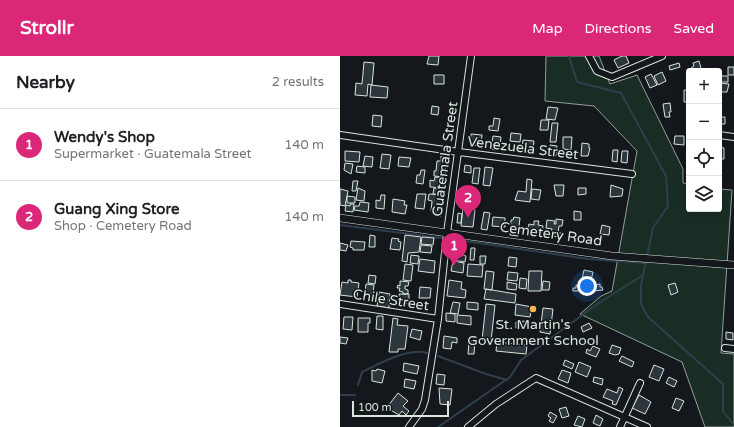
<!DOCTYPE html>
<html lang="en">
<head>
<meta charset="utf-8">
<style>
  :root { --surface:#fff; --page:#f2f2f2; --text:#202124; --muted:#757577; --line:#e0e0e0; --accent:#db2777 }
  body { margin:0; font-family:"Varela Round",sans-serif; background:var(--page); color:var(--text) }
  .controls { position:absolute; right:12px; top:12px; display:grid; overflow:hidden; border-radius:4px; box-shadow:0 2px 10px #0003 }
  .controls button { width:36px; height:36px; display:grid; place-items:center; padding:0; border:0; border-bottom:1px solid var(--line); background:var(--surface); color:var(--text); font:20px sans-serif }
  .scale { position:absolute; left:12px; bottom:10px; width:97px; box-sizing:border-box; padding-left:4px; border:2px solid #d8e6dc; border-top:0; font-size:11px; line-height:14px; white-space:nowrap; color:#d8e6dc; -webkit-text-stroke:3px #14181c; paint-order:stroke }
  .you { position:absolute; left:247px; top:230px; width:14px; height:14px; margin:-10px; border:3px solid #fff; border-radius:50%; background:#1a73e8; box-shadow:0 0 0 6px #1a73e833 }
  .badge { display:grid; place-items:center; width:26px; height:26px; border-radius:50%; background:var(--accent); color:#fff; font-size:13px; font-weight:700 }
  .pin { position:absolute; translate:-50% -33px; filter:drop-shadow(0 1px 2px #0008) }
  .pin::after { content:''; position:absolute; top:21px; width:14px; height:12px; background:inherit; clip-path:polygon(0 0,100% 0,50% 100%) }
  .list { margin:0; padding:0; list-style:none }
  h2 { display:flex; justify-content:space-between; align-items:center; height:52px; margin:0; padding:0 16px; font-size:17px }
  h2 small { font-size:13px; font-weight:400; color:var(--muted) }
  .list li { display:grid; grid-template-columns:26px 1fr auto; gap:12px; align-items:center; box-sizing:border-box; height:72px; padding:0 16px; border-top:1px solid var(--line) }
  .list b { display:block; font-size:15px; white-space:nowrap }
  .list p { margin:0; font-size:13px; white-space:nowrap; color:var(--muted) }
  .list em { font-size:13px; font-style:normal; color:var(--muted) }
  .icon { flex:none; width:22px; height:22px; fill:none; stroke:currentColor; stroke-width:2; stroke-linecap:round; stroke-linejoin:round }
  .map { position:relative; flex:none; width:394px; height:371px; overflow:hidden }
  header { display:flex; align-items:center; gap:24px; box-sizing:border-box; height:56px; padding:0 20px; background:var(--accent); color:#fff }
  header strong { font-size:19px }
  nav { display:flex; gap:22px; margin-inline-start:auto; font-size:14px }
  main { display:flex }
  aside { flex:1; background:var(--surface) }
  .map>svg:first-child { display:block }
</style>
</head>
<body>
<header>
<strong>Strollr</strong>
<nav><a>Map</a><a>Directions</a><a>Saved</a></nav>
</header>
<main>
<aside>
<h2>Nearby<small>2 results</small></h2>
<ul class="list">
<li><span class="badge">1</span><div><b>Wendy's Shop</b><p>Supermarket · Guatemala Street</p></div><em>140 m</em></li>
<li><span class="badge">2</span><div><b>Guang Xing Store</b><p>Shop · Cemetery Road</p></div><em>140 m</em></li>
</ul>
</aside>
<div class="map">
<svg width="394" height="371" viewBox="0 0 394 371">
  <rect width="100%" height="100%" fill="#14181c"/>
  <path fill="#1a2d24" stroke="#939e99" d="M206 0H259L270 28 297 19 343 113V127L349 128V153H379V133L392 134 381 297 394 298V371H365L342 306 240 258 261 240 272 235 297 95 254 50 205 45Z"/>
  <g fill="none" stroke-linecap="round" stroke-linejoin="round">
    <path stroke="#2f3f4d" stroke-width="2" d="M229 0 237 26 281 37 326 120 328 150 313 172 301 229V248L308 261 383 328V355L394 369
      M0 169 101 182
      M111 183 248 203 306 207
      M98 300 146 318 167 324
      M18 329 22 316C39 308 69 291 87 297
      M0 339H15
      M98 371 170 321 181 304 256 249 303 219"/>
  </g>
  <path fill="#2c363c" stroke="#d8e6dc" d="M89 0H99L98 9 87 8Z
    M282 0H286L289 7 278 12 274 4Z
    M359 5 361 12 352 15 351 12 354 10 353 7Z
    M24 6 34 7 32 29 28 28 27 40 15 39 16 27 22 28Z
    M339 7 340 11 330 14 329 10Z
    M388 11H394V19H388Z
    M322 16 326 25 318 29 314 20Z
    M311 18 317 29 310 32 305 21Z
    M94 19H104V28H94Z
    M380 20H388V26H380Z
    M379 27 389 28 387 36H379Z
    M31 29 48 31 47 42 30 41Z
    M344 34H349V46H344Z
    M330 47 331 56H329L330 61H325L323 48Z
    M92 50 99 51 98 59 91 58Z
    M208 51 218 52 215 64 206 63Z
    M33 59 42 60 41 71 32 70Z
    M379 61H385V68H379Z
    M154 62 160 63 158 75 149 74V70H153Z
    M201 64H209L208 74H200Z
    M212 67H218L216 86H210Z
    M171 77 181 78 180 86 170 85Z
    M131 78 142 79 141 90 130 89Z
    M153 80 161 81 160 90H157L156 94 151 93Z
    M335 80H344V89L334 88Z
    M223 81H232L231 94 223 93Z
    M183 84 194 85 193 94 182 93Z
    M242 87 249 88V92H250L248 100H241Z
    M210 89 217 90 216 100 209 98Z
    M379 91 384 92V103H379Z
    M273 94H278L277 106 272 105Z
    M5 95 20 96 19 106 5 105Z
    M282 95H288L287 107 281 106Z
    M42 98 51 99 49 113 40 112Z
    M25 100 33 101 32 111 23 110Z
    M101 100 109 101V107H106L105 121 94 120V115H96L97 105H101Z
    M59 101 71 102 69 111 58 110Z
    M5 107 13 108 11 118 4 114Z
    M125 109 131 110V117L124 116Z
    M17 110 25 111V117L16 116Z
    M145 111 153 112 150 130 143 129Z
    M134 112H140L138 128 132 127Z
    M81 114H85L83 128 76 127 77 119H80Z
    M95 121 106 122 105 132 90 131V124L94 125Z
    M187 123 192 124 190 146 175 144 178 135 186 136Z
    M13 125H18L16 135H12Z
    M214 129H224L223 140H216Z
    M271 129 283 133 282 140 270 141Z
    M18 132 25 135 24 145 16 144Z
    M94 132 104 133 103 139 93 138Z
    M238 132H246V138L238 139Z
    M0 133 8 135 5 150 0 149Z
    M192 133 201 134 199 144 191 143Z
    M77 138H86L84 153 75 152Z
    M89 138 103 139 101 160H96L97 155H91L92 145 88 144Z
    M41 139H45L44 153 36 152V144L40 145Z
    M7 140 15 141V147H7Z
    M53 143 65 145 64 149H67L65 158 52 156Z
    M20 146 29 147 28 156 14 154 15 150H19Z
    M10 148H14L13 156 5 155 6 149 10 150Z
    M123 151 135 154 133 171 121 170Z
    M234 155 241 156V164H234Z
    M144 156 150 157 147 174 141 173Z
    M118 157 122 158 121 167H117Z
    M153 161 165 162V171L152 170Z
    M174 161 180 162 178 180 170 179 171 164H173Z
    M216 163 223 164 222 170H219L218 177H221V181L211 180 212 173 206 172 207 164 215 165 214 168H216Z
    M194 165H199L198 169 203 170 202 180 187 179 189 168 194 169Z
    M262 169 270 171 269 179 260 178Z
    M30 179 35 180V191H29Z
    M65 179 81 181 79 196 68 197 67 206 62 205Z
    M82 181 94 182 93 189 81 188Z
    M52 182 59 183 58 185 61 186 60 194 50 193Z
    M11 185 25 186 24 194H13V192L10 191Z
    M0 187 8 189 6 195 0 194Z
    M81 189 92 190 91 197 80 196Z
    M131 192H135L134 204H130Z
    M114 196 126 200 125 206 113 204Z
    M71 199 79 200 78 208 70 207Z
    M140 200H146L145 208H140Z
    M169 201 177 202 176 211 168 210Z
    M80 203 95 205 94 217 78 215Z
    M113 205 124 207 123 217 111 215Z
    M65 208 73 209 71 225 63 224Z
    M128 208 143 209 142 221 127 220Z
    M244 214 253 216 250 229 241 228Z
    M146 215 154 216 152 234 144 233Z
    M189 215H202L201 235H188Z
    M168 216 178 217 177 225 167 224Z
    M29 219 36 220 35 228 28 227Z
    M180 222 187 223 186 233 179 232Z
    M8 224H11V226L19 227 17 241 0 239 2 226 8 227Z
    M109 224 122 226 121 233 126 234 125 242 107 240Z
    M60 225 69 226 68 230H65V233L68 234V238H63V236L59 235 60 232H57L58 229 60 230Z
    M203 225 210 226 209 234H202Z
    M167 226 177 228 176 234 167 233Z
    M335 227 338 236 331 239 328 229Z
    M26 228 34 229 33 238 25 237Z
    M260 228V231H262L263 234 254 235V229Z
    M236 229 243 230V235H233V232H236Z
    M80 231 91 232 90 242H79Z
    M146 233 176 238 175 247 144 243Z
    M39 236 50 238 49 252 37 250Z
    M59 238H69V247L58 250 57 243H59Z
    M113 246 120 247 118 258 110 257Z
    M127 246 138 247V254L127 253Z
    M146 248 155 249 151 285 142 284Z
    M176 248 192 251 190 261 175 259Z
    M203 252 213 253 210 278 200 276Z
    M106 257 115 258V266L106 265Z
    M117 259 131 260V269L117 267Z
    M37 260H43V274L36 273Z
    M4 261H13L12 274 3 273Z
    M18 262H30V267H28V276H18Z
    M53 262 58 263 57 269 68 270 65 293H58V296H49Z
    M186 265V271L176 272V266Z
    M249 267 252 272 243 276 241 271Z
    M72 273 82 275 80 284 70 281Z
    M386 276 393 277V284L386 283Z
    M104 280 117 282V287L112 286 111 293 103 292Z
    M0 281 8 282 6 288 0 287Z
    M129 285H135L134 298H128Z
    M157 286 187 289 186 298 156 295Z
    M272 289 281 292 279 298 275 299 269 297Z
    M253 290 260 293 256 301 246 297 247 293 250 295Z
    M282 300 294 306 292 311 279 305Z
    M225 304 234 308 232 313 223 309Z
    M239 306 251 311 247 321 235 316Z
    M64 307 79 310 77 318 63 315Z
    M314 309 324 313 319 325 309 321Z
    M37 313 45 315 42 327 32 325V314L36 315Z
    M222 314 231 317 228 327 218 323Z
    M97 318 105 319 104 329 96 328Z
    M254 321 263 323 262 329 253 326Z
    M329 321 337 325 334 331 326 327Z
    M65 323 76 325 74 333 64 331Z
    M279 331 283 333 276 349 272 348 273 345 263 341 267 333 277 337Z
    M99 332 112 333 110 349 100 348Z
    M58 337 68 345 63 350 69 355 66 359 62 355 59 359 49 353 50 352 48 350Z
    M299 339 311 346 305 358 292 352Z
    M336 342 344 345 339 355 332 352Z
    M226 351 229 360 222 362 219 353Z
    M210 356 217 360 213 367 209 365 211 362 208 360Z
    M256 359 263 363 260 370 253 367Z
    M238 360 245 363 242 371 234 369Z"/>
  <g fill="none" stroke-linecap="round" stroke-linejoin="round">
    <g stroke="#d8e6dc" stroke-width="8">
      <path id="minor" d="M249 0 257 15 272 21 322 0
        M0 79 119 96 292 118
        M379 79 394 81
        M0 248 98 263
        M385 292 394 293
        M69 371 82 353 85 344 98 263 107 177 131 0
        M128 371 156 348 196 322 307 371
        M280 371 300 327"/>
    </g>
    <g stroke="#d8e6dc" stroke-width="8">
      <path id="tertiary" d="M0 162 272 200 394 209"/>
    </g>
    <use href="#minor" stroke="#14181c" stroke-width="6"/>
    <use href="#tertiary" stroke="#14181c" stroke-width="7"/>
  </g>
  <circle fill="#ffb74d" stroke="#14181c" stroke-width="1.5" cx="193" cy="253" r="4"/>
  <g text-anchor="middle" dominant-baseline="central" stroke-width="3" stroke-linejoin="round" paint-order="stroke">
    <g font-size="14" fill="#d8e6dc" stroke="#14181c">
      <text transform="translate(183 92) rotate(7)">Venezuela Street</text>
      <text transform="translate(105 103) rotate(-82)">Guatemala Street</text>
      <text transform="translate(211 178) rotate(8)">Cemetery Road</text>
      <text transform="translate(51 244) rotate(9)">Chile Street</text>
    </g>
    <g font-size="14" fill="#d8e6dc" stroke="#14181c">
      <text x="193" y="268">St. Martin's<tspan x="193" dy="16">Government School</tspan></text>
    </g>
  </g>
</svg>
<div class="controls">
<button>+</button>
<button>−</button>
<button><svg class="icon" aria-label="locate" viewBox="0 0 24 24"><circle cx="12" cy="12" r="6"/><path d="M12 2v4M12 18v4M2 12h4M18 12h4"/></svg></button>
<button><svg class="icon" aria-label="layers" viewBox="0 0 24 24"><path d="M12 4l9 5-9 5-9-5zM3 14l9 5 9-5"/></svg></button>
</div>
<div class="scale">100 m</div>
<div class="you"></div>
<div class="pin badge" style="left:114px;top:210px">1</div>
<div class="pin badge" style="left:128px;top:162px">2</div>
</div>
</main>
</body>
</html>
